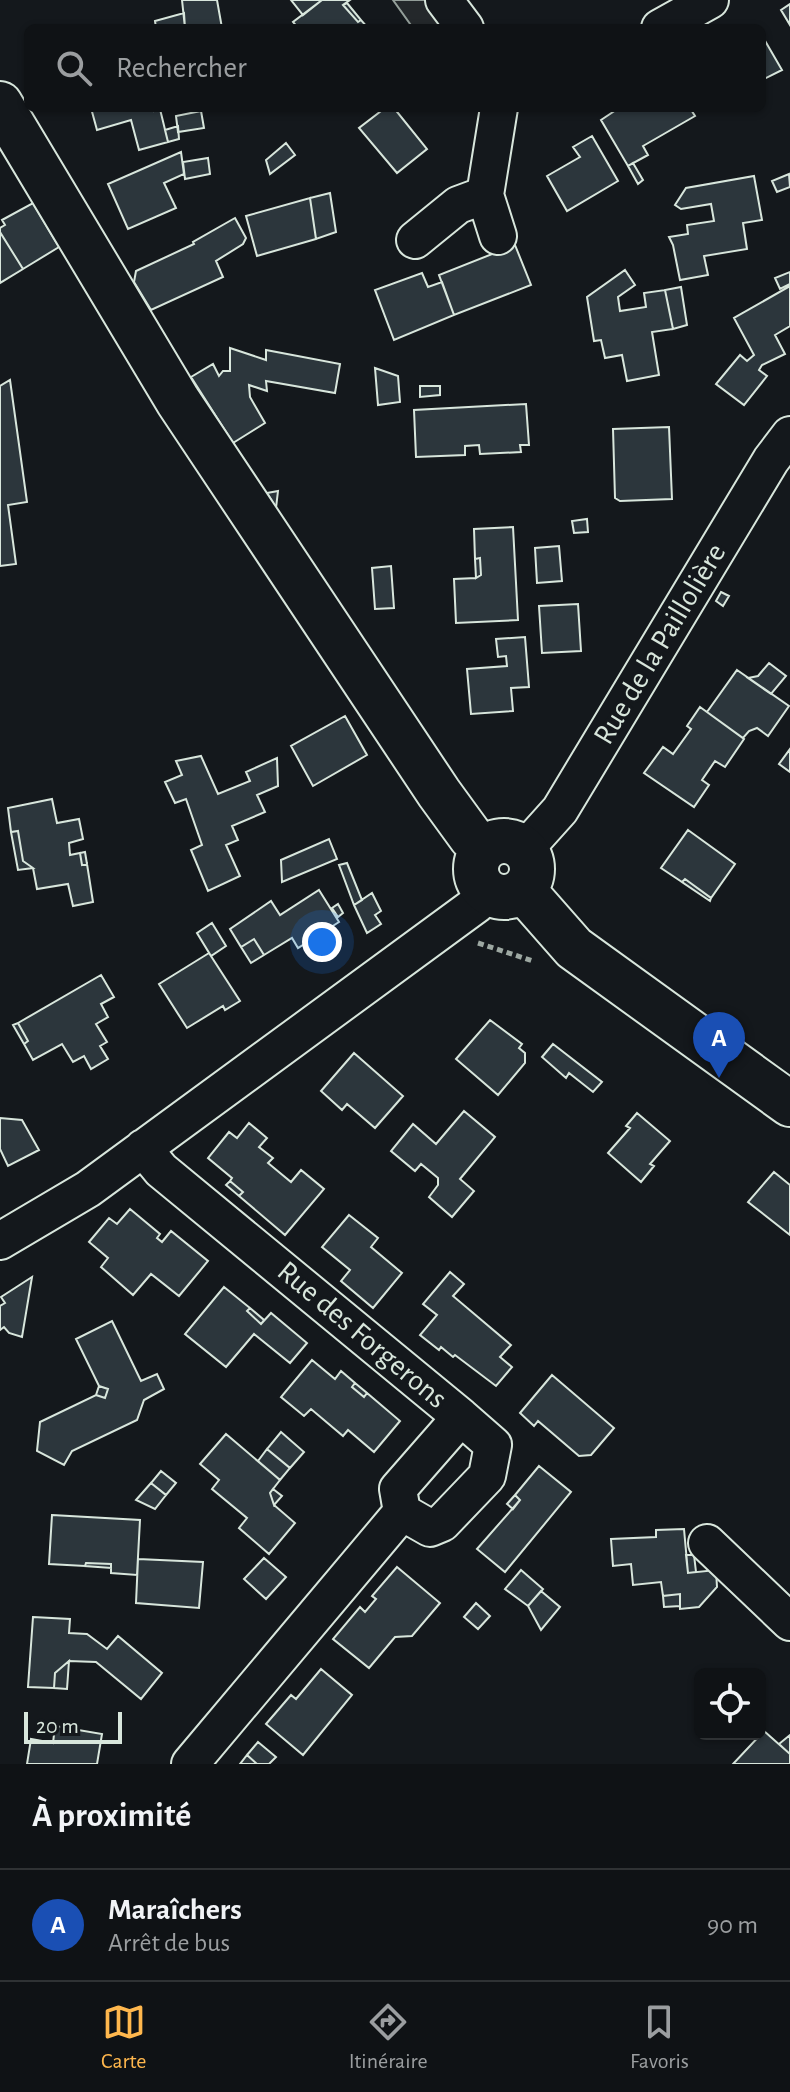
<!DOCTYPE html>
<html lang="fr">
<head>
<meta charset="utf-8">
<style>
  :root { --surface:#0f1215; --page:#1d2022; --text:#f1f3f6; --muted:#9b9ea0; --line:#2f3234; --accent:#ffb74d }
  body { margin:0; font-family:"Alegreya Sans",sans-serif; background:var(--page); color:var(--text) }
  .controls { position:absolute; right:24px; bottom:24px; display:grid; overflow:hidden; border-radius:12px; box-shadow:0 2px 6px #0004 }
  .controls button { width:72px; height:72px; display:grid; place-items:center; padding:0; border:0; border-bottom:2px solid var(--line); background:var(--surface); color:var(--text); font:40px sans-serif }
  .scale { position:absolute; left:24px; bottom:20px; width:98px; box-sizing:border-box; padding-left:8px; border:4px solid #d8e6dc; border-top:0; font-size:22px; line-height:28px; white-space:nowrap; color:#d8e6dc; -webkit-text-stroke:6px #14181c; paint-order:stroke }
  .you { position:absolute; left:322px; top:942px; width:28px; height:28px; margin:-20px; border:6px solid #fff; border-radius:50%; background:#1a73e8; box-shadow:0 0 0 12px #1a73e833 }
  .badge { display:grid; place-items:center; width:52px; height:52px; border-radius:50%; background:var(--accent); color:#fff; font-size:26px; font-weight:700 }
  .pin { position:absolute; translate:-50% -66px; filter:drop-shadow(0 2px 4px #0008) }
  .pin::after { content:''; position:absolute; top:42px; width:28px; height:24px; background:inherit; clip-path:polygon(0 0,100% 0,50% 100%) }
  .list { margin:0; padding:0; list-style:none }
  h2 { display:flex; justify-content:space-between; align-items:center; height:104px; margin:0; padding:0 32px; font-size:34px }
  h2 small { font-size:26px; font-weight:400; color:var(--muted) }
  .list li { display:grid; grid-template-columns:52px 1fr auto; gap:24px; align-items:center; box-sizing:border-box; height:112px; padding:0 32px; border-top:2px solid var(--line) }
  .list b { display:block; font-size:30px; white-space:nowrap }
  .list p { margin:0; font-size:26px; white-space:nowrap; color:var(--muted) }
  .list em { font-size:26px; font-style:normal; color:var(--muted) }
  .icon { flex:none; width:44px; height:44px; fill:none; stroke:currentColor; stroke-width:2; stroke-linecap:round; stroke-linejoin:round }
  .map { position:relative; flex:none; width:790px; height:1764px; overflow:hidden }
  .search { position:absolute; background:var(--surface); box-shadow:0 2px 6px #0004; left:24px; right:24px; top:24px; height:88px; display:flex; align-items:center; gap:20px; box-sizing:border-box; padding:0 28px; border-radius:12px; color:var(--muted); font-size:30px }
  .sheet { height:216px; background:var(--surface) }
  nav { display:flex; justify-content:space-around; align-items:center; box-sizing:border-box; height:112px; border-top:2px solid var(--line); background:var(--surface); font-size:22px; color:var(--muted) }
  nav a { display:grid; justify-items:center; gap:4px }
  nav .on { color:var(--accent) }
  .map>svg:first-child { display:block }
</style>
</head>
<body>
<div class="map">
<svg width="790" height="1764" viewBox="0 0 790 1764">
  <rect width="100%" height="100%" fill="#14181c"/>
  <path fill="#24282b" stroke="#939e99" stroke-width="2" d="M393 0H425L445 28H413Z"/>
  <path fill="#2c363c" stroke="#d8e6dc" stroke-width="2" d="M182 0H217L222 28H185Z
    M291 0H322L303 15Z
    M322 0H350L343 5 358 22 361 20 368 28H298L293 22Z
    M347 3 361 20 358 22 343 5Z
    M790 4V25L781 10Z
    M184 13 185 28H156L155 21Z
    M764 39 782 70 762 80V40Z
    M91 108H153L154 111 160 109 168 142 139 150 131 120 97 130Z
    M385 108H394L427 149 397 173 359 128Z
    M619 108H690L695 116 643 146 648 155 628 166 601 120Z
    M201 111 204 128 178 132 176 116Z
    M178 126 179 139 168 142 165 130Z
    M592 136 618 181 567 211 547 176 580 157 573 147Z
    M286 143 295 155 270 174 266 160Z
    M181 152 184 174 164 183 176 208 128 229 108 184Z
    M208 158 210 174 185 179 183 162Z
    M633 163 643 180 638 184 628 166Z
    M789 174 790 187 777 192 772 181Z
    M754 176 762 220 743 223 747 249 704 256 708 275 680 280 673 245 669 237 688 234 687 225 714 221 711 204 681 209 675 205 686 188Z
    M330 193 336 232 316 239 310 198Z
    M310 198 316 239 257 256 246 216Z
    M33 203 59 247 23 269 0 232V228L5 225 2 220Z
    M235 218 246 238 243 244 216 261 223 277 151 310 134 282 136 271 194 244 193 242Z
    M0 232 23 269 0 283Z
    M515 245 531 285 454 315 439 275Z
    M625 270 635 285 618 297 620 311 646 307 644 293 665 290 673 329 652 332 659 375 627 381 622 355 605 358 601 340 594 341 587 297Z
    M790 272V284L780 289 775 278Z
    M422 273 428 287 442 282 454 315 394 340 375 290Z
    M790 286V326L775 335 785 354 762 365 759 370 767 376 744 405 716 384 740 355 747 361 754 355 734 318Z
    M681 287 687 325 673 329 665 290Z
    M230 348 266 360V350L340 364 335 393 266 381 267 391 249 385 250 397 265 423 233 443 191 377 213 364 219 376 223 371H230Z
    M375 368 398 376 400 402 378 405Z
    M10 380 27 502 8 505 16 564 0 566V386Z
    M420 386H440V395L420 397Z
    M526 404 529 445H520L521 452 480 454 479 445 465 446V455L416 457 414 410Z
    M669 427 672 499 620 501 615 498 613 429Z
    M278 491 276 508 267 493Z
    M587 519 588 532 574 533 572 521Z
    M513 527 518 620 456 623 454 579 476 578 481 575 480 558 475 559 474 529Z
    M559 546 562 581 537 583 535 548Z
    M480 558 481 575 476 578 475 559Z
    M391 566 394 608 375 609 372 568Z
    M721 592 729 596 723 606 716 601Z
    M578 604 581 651 542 653 539 606Z
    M525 637 529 687 511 688 513 711 471 714 467 669 507 666 506 656 498 657 496 639Z
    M769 663 786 676 771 694 748 678 758 676Z
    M737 670 789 706 768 736 757 728 749 731 743 738 707 712Z
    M700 707 744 739 725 767 715 761 702 780 709 785 694 807 644 773 663 747 673 754 691 729 687 726Z
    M345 716 367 755 313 786 291 746Z
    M790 749V772L779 764Z
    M201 756 218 794 250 781 246 772 277 758 278 786 257 795 265 812 232 826 238 840 226 845 240 876 208 891 191 850 202 845 186 799 175 803 165 782 182 775 176 761Z
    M52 799 57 823 79 819 83 839 69 843 70 855 80 853 82 865 87 864 93 902 73 906 68 884 37 889 33 868 23 861 18 831 11 832 8 808Z
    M688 830 735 864 711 898 685 879 682 882 661 868Z
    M18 831 23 861 33 868 18 870 11 832Z
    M329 839 337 859 282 882 281 860Z
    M85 852 87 864 82 865 80 853Z
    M347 863 362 900 354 905 339 865Z
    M685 879 711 898 710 901 682 882Z
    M319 890 339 922 298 948 292 938 264 955 254 939 241 947 230 929 271 901 280 915Z
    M372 893 381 911 375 915 381 924 367 933 354 905Z
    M338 904 343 913 338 917 332 908Z
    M212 923 226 946 211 956 197 933Z
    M254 939 264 955 251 963 241 947Z
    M209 953 240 1001 225 1010 223 1006 187 1028 159 984Z
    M101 975 114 997 101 1004 108 1017 96 1024 107 1042 100 1046 108 1059 91 1069 84 1056 73 1062 62 1044 33 1060 24 1044 28 1041 18 1023Z
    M490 1020 522 1044 519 1048 525 1053V1063L498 1095 456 1059Z
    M18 1023 28 1041 24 1044 13 1025Z
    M553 1044 602 1082 593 1092 569 1073 566 1078 542 1057Z
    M354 1053 403 1096 375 1128 347 1104 342 1110 321 1091Z
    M464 1111 495 1137 460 1179 474 1191 452 1217 429 1197 438 1185V1178L421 1164 415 1171 391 1151 413 1124 436 1144Z
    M637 1113 670 1141 650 1164 654 1166 641 1182 608 1153 630 1128 626 1126Z
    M0 1118 22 1120 39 1150 8 1166 0 1149Z
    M249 1123 267 1138 259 1147 273 1158 268 1163 291 1182 301 1170 324 1189 285 1235 239 1196 243 1192 230 1181 232 1178 208 1158 229 1132 237 1138Z
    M774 1172 790 1185V1235L748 1202Z
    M230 1181 243 1192 239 1196 226 1185Z
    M130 1209 160 1234 157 1238 162 1242 171 1231 208 1261 179 1296 151 1274 133 1295 101 1267 108 1258 89 1242 109 1218 117 1224Z
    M349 1215 378 1238 371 1247 402 1273 373 1308 341 1281 350 1270 322 1247Z
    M450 1272 464 1284 453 1296 511 1345 500 1357 512 1367 496 1386 455 1355 453 1357 441 1347 439 1350 420 1335 437 1315 423 1304Z
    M32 1277 22 1337 9 1333 4 1327 0 1330V1306L5 1303 1 1297Z
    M224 1287 250 1308 247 1311 261 1324 271 1313 307 1343 290 1363 254 1334 226 1367 185 1334Z
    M250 1308 264 1320 261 1324 247 1311Z
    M112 1321 141 1381 157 1374 164 1389 144 1400 137 1420 72 1451 64 1465 37 1451 40 1422 96 1395 105 1398 108 1389 99 1386 76 1339Z
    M312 1360 335 1379 341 1371 355 1383 352 1387 364 1397 367 1393 400 1421 374 1452 348 1430 343 1436 311 1409 304 1416 281 1397Z
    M552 1375 614 1428 591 1455 579 1456 538 1421 534 1426 520 1413Z
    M355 1383 367 1393 364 1397 352 1387Z
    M99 1386 108 1389 105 1398 96 1395Z
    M281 1432 304 1452 290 1468 267 1449Z
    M226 1434 280 1480 270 1493 274 1505 295 1523 269 1554 239 1528 247 1518 212 1489 219 1480 200 1464Z
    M267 1449 290 1468 280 1480 258 1461Z
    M539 1466 571 1492 505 1572 477 1549 520 1500 515 1495Z
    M161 1471 176 1483 166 1495 151 1483Z
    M151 1483 166 1495 155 1509 136 1500Z
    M273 1489 282 1496 274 1505 270 1493Z
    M515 1495 520 1500 513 1509 507 1504Z
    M52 1515 140 1520 137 1575 111 1573V1564L86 1563 85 1566 49 1564Z
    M684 1529 688 1573 716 1570 717 1587 699 1607 680 1609V1594L663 1596 661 1582 633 1585 631 1564 613 1566 611 1539 656 1537V1530Z
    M686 1555H694L696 1572 688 1573Z
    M264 1558 286 1577 266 1599 244 1579Z
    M138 1559 203 1562 199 1608 136 1603Z
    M86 1563 111 1564V1568L85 1566Z
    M397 1567 440 1603 412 1636 395 1637 369 1668 333 1639 360 1607 365 1612 376 1599 372 1596Z
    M521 1570 543 1589 528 1606 505 1589Z
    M541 1591 560 1607 541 1630 528 1606Z
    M680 1594V1606L664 1607 663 1596Z
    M476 1603 490 1616 478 1629 464 1617Z
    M33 1617 70 1619 69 1633 87 1634 107 1649 118 1636 162 1673 141 1699 96 1662 69 1661 55 1673 54 1688 28 1687Z
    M69 1661 67 1689 54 1688 55 1673Z
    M321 1669 352 1695 303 1755 266 1724 291 1695 296 1699Z
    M55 1726 102 1734 97 1764H27L31 1739 53 1743Z
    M764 1731 790 1754V1764H733Z
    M790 1735V1754L779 1744Z
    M258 1742 276 1757 269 1764H257L247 1755Z
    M247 1755 257 1764H240Z"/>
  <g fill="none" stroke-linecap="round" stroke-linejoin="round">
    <g stroke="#d8e6dc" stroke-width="40">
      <path id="minor" d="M444 0 465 28
        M660 28 710 0
        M485 195 498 236
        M415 240 458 205 485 195 499 108
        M525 849 560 810 771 460 790 435
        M143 1148 161 1170 461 1417 398 1489 402 1512 190 1764
        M0 1241 88 1189 477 904 487 892
        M402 1512 430 1528 442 1523 487 1476 493 1445 461 1417
        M707 1543 790 1622"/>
    </g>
    <g stroke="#d8e6dc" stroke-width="48">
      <path id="major" d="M0 104 178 401 439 793 471 837 484 849
        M476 869a28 28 0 1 1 56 0a28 28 0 1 1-56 0Z
        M523 890 574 948 790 1104"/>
    </g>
    <path stroke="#9da8a2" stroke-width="5" stroke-dasharray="6 4" stroke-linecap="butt" d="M478 943 533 961"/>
    <use href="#minor" stroke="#14181c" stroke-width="36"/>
    <use href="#major" stroke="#14181c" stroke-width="44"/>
  </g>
  <g text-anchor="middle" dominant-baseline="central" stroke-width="6" stroke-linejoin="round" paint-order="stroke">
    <g font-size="30" fill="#d8e6dc" stroke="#14181c">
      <text transform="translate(660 644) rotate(-59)">Rue de la Paillolière</text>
      <text transform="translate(362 1335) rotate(40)">Rue des Forgerons</text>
    </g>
  </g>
</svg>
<div class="controls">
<button><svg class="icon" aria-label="locate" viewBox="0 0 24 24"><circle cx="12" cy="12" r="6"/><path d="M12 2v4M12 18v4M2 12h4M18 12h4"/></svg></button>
</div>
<div class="scale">20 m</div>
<div class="you"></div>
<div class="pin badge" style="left:719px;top:1078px;background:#1a4fb4">A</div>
<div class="search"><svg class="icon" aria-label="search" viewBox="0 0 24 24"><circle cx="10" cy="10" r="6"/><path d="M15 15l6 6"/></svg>Rechercher</div>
</div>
<section class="sheet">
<h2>À proximité<small></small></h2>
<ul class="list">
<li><span class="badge" style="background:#1a4fb4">A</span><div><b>Maraîchers</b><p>Arrêt de bus</p></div><em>90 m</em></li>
</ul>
</section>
<nav>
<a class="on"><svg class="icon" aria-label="map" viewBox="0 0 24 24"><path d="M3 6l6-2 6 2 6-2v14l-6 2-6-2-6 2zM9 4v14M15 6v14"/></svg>Carte</a>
<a><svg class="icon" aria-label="directions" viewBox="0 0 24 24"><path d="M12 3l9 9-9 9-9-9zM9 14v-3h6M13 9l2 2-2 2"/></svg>Itinéraire</a>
<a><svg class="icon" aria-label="saved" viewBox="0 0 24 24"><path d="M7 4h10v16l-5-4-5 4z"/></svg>Favoris</a>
</nav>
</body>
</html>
